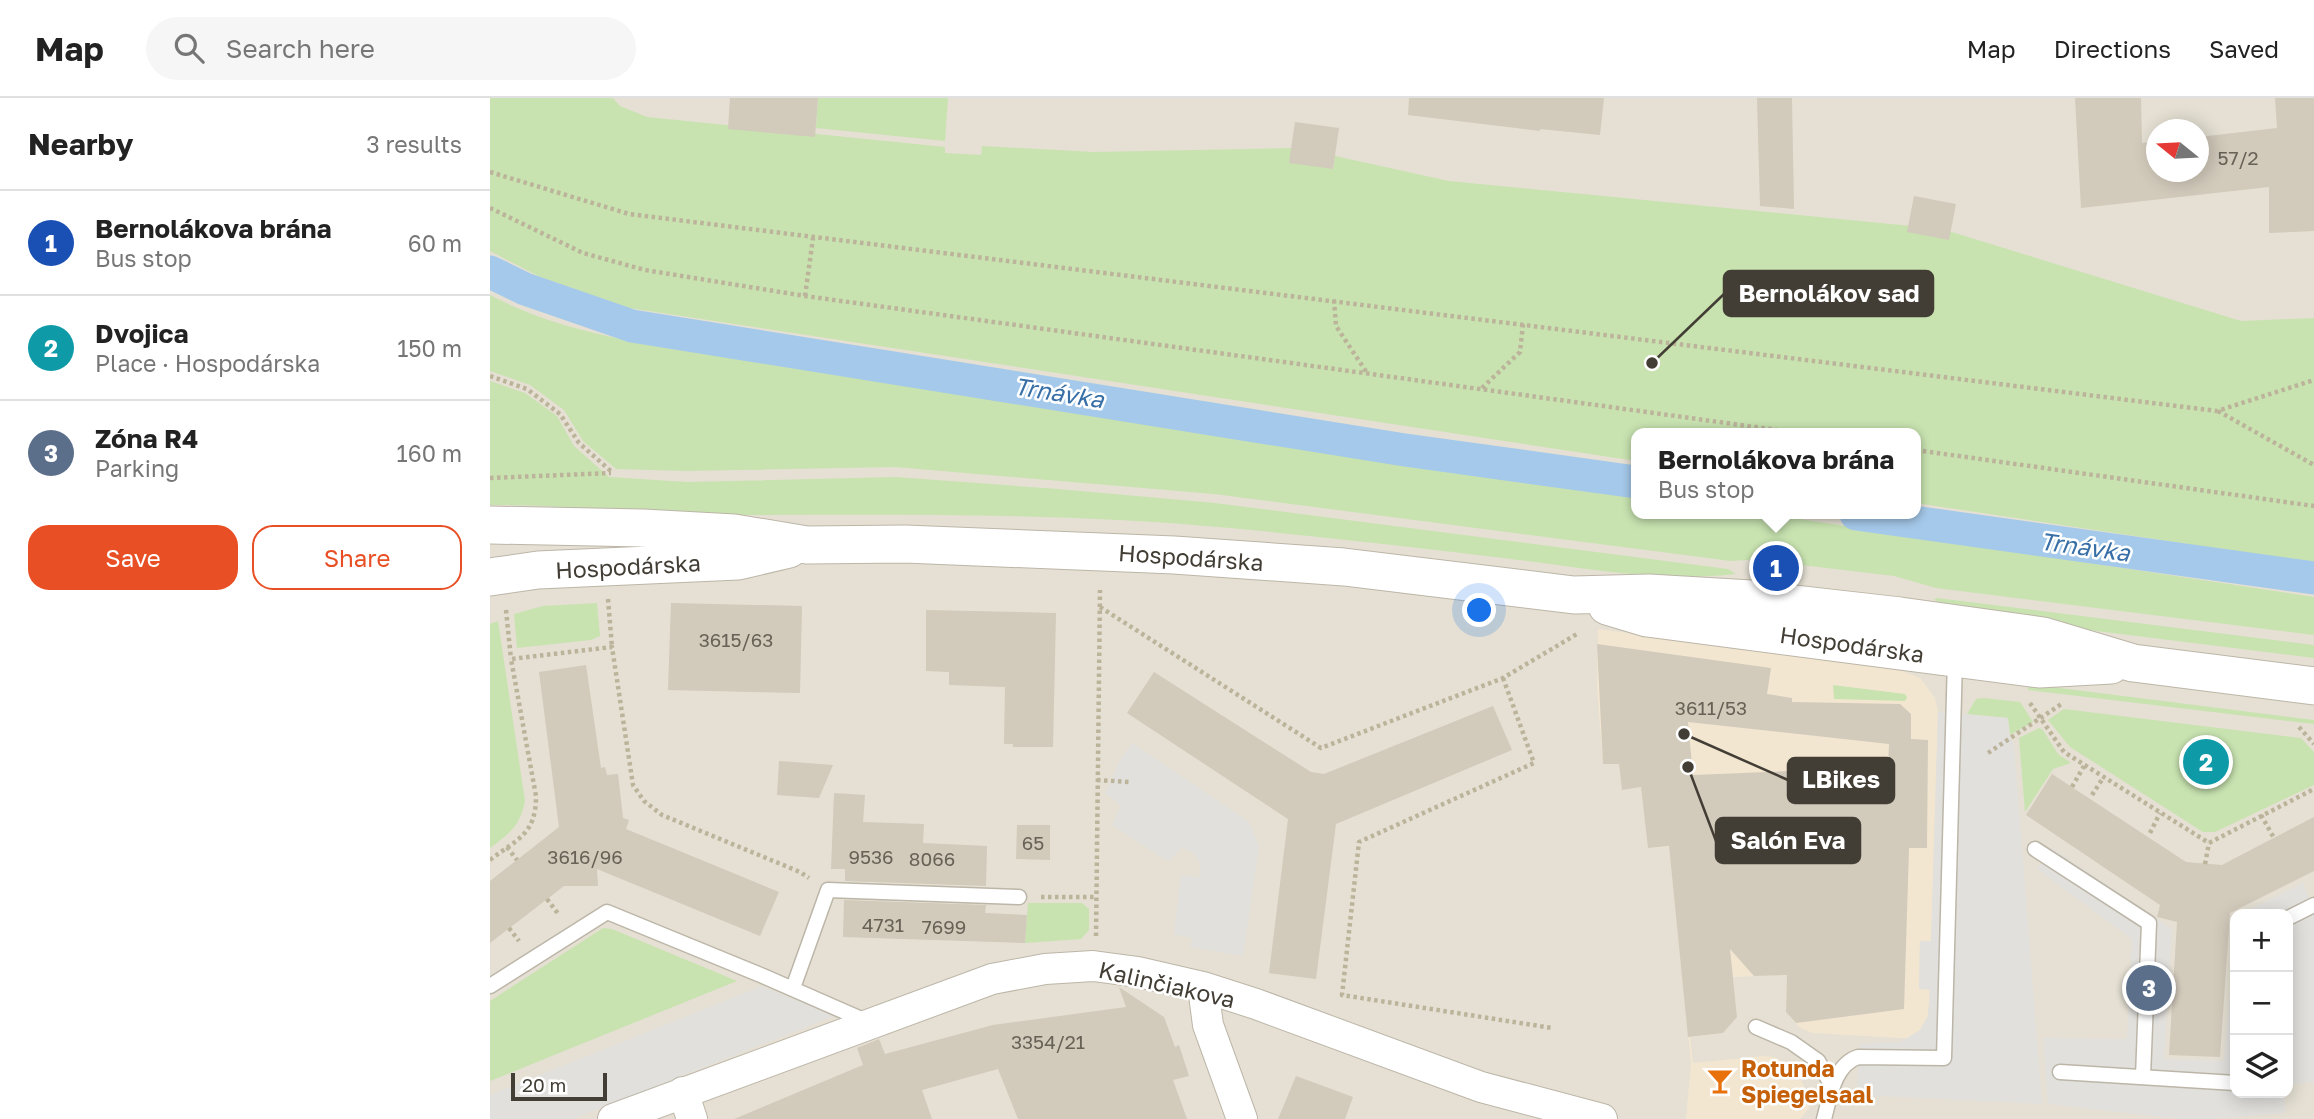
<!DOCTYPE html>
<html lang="en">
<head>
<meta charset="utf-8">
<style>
  :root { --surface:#fff; --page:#f6f6f6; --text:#222; --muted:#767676; --line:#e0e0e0; --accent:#e94f24 }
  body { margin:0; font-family:"Golos Text",sans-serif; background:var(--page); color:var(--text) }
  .controls { position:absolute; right:21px; bottom:21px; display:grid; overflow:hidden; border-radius:14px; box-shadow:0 4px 18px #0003 }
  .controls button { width:63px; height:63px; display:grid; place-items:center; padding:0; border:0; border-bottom:2px solid var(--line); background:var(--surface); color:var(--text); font:35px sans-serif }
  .compass { position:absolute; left:1656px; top:21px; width:63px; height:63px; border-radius:50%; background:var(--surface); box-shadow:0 4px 18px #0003; rotate:288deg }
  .scale { position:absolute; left:21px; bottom:18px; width:96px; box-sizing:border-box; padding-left:7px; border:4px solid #433e35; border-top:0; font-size:19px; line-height:24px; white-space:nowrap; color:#433e35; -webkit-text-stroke:5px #fff; paint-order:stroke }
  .you { position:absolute; left:990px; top:513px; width:24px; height:24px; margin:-18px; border:5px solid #fff; border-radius:50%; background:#1a73e8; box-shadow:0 0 0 10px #1a73e833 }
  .badge { display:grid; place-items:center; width:46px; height:46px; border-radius:50%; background:var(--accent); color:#fff; font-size:23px; font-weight:700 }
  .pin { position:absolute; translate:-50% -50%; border:4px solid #fff; box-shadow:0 2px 7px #0006 }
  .popup { position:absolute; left:1141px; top:330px; width:290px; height:91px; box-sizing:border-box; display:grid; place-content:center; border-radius:14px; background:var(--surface); filter:drop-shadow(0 2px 5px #0005); font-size:23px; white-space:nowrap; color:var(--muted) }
  .popup b { font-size:26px; color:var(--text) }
  .popup::after { content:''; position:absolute; left:50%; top:100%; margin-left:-14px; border:14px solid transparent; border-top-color:var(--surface) }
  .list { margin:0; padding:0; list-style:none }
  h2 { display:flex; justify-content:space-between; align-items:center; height:91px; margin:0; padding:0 28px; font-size:30px }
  h2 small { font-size:23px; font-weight:400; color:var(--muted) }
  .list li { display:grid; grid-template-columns:46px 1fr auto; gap:21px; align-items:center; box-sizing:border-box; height:105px; padding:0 28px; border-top:2px solid var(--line) }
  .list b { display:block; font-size:26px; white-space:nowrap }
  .list p { margin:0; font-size:23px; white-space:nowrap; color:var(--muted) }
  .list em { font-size:23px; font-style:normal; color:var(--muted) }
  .actions { display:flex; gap:14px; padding:21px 28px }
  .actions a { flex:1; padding:16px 0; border:2px solid var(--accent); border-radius:21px; text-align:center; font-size:24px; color:var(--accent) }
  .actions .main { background:var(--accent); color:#fff }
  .icon { flex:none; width:38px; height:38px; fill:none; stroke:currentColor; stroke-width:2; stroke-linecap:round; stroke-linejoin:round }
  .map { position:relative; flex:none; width:1824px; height:1021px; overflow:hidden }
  header { display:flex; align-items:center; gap:42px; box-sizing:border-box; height:98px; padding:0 35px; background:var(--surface); border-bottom:2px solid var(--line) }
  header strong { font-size:33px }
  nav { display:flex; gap:38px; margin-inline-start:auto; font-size:24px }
  .search { width:490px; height:63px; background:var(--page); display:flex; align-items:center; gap:18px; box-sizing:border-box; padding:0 24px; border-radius:38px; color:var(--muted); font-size:26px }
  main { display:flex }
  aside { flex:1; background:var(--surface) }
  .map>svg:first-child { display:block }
</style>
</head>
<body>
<header>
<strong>Map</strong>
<div class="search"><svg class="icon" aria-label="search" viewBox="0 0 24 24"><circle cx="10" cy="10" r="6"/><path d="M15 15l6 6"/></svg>Search here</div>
<nav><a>Map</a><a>Directions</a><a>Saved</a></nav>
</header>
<main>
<aside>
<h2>Nearby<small>3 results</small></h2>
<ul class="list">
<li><span class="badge" style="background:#1a4fb4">1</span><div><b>Bernolákova brána</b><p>Bus stop</p></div><em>60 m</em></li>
<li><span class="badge" style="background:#0f9aa8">2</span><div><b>Dvojica</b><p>Place · Hospodárska</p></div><em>150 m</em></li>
<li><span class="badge" style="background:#5c6f8a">3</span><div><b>Zóna R4</b><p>Parking</p></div><em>160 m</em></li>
</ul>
<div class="actions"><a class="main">Save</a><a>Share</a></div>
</aside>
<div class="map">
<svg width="1824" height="1021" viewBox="0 0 1824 1021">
  <rect width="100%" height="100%" fill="#f1eee5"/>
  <path fill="#e5e0d3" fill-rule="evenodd" d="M0 0H1824V1021H0ZM1666 32H1708V74H1666ZM1146 335H1426V416H1146ZM1745 816H1798V995H1745Z"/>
  <path fill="#f2e6d1" d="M1108 531 1413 573 1430 580 1445 600 1448 614 1441 843H1430L1429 891H1440L1438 918 1430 932 1420 940H1410L1322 935 1309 929 1296 914 1297 877 1267 878 1243 879 1247 919 1233 935 1200 939 1203 965 1273 958 1284 959 1298 966 1311 981 1317 996 1319 1010 1310 1021H1196L1201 965 1179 749 1158 750 1151 689 1132 692 1129 666H1113L1107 590Z"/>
  <path fill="#c8e3b0" d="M0 0H123L130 8 157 19 455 49V55L491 57 492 48 604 54 801 50 843 71 845 58 959 83 1452 131 1751 223 1824 220V465L1426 405V335H1146V363L139 210 50 179 0 153Z
    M328 0H458L455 43 326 30Z
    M0 197C77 238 167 247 252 262L1146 396V416H1276L1824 499V537L1446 490 1404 478 1303 466 1304 455 1272 452 1270 461 1241 463 724 396 405 369 197 373 126 371 93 343 74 312 40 287 0 273Z
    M0 283 35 295 67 318 84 348 119 379 197 384 406 379 568 391 725 405 1238 471 1246 476C1170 485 1096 470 1021 461 927 449 834 439 740 430 571 414 401 417 232 417 155 418 77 406 0 407Z
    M1447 500 1824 547V560L1494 519 1444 502Z
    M107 505 110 538 101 542 27 550 24 516 53 508Z
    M8 523 35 703C30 728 20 735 0 750V526Z
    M1539 586 1824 622V626L1538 592Z
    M1343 587 1415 596 1417 599 1415 603 1344 601Z
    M1494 600 1530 604 1543 624 1520 637 1518 620 1477 616 1486 601Z
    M1574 611 1811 640 1824 654V687L1725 734H1713L1580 649 1558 622Z
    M1549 630 1553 632 1568 656 1581 665 1563 671 1535 714 1529 640Z
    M538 805H592L599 811V832L591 841 535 845Z
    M113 830 122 831 247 883 0 983V903Z"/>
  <path fill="#e2e0dd" d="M1448 614 1518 620 1519 635 1524 647 1552 1006 1367 997 1369 946 1411 944 1430 932 1438 918 1440 892 1429 891 1430 843H1441Z
    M642 645 759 724 769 748 753 858 700 849 702 840 684 836 691 777 710 779V766L705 757 692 749 679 764 622 727 630 709 626 703 615 696 629 664Z
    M1562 750 1682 831 1674 961 1734 963 1745 840V995H1794L1795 1015 1721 1021H1688L1558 1006 1553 940 1637 941 1642 841 1547 771Z
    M1813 785 1824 812V984L1798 987V816H1750Z
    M272 888 344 918 83 1021H0V997Z"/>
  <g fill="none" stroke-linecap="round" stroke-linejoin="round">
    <path stroke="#a5c9ea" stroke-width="33" d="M0 174 35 191 142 228 915 352 1146 384
      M1366 416 1824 480"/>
  </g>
  <path fill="#d2cabb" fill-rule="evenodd" d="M240 0H328L325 39 238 31Z
    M919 0H1114L1110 37 1050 31V33L918 17Z
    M1267 0H1302L1304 111 1270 108Z
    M1585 0H1651L1652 45 1667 43V74H1709V39L1787 30 1785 0H1824V133L1779 135V89L1591 110Z
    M805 24 849 30 843 71 799 65Z
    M1424 98 1466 106 1459 142 1417 134Z
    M181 505 312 508 310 595 178 592Z
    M436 512 566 515 563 649H523V646H514L515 589 459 587V574L436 573Z
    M1107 546 1281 570 1277 596 1302 600V604L1410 606 1421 616V641L1438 642 1437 750H1419L1414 911 1306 925 1296 914 1297 877 1264 878 1240 851 1247 919 1233 935 1198 939 1179 748 1158 750 1151 689 1132 692 1129 666H1113ZM1198 624 1399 646 1398 669 1203 677Z
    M96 567 111 670 115 669 117 677 128 676 133 720 139 722 136 731 289 794 270 838 107 771 108 788H74L0 845V783L69 729 49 574Z
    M664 574 821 674 834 676 1003 608 1022 652 846 726 826 881 779 875 798 721 637 615Z
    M289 663 343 667 329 700 287 697Z
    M1562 676 1696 764 1732 767 1824 719V773L1740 815 1730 959 1679 957 1687 824 1667 819 1670 807 1536 717Z
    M344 695 375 697 373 724 434 726 433 745 497 748 496 788 355 783V771H341Z
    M527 727H560V762L526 761Z
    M354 802 496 807 495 815 537 817 535 845 353 839Z
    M629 889 674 919 685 949 689 947 699 978 683 982 697 1021H528L508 971 432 992 442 1021H244L373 967 367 950 389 941 395 956 503 927 636 909Z
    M806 978 863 999 855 1021H788Z"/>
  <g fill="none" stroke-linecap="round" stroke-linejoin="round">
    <g stroke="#bcb6a8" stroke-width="17">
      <path id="service" d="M1545 751 1659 825 1653 979
        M1798 820 1824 807
        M0 888 117 814 273 878 378 924
        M303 890 338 792 529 799
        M1266 929 1301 944 1328 963 1342 988
        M1570 974 1745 985
        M1334 1021C1340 999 1344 967 1368 959L1454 960 1465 561"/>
    </g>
    <g stroke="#bcb6a8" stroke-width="32">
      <path id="minor" d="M713 889 718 927 752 1021
        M193 994 202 1021
        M123 1021 502 881 555 871 603 868 648 874 713 889 766 906 991 989 1112 1021"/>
    </g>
    <g stroke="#bcb6a8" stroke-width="39">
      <path id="tertiary" d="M0 427 153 430 244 435 317 447 415 446 684 457 854 469 1084 497 1159 495 1261 501 1410 518 1553 538 1643 565 1824 588
        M0 479 48 472 248 463 299 451
        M1117 508 1157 520 1549 571 1621 567"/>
    </g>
    <path stroke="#bcb39b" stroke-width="4.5" stroke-dasharray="3.5 3.5" stroke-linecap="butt" d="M0 74 139 116 1727 313 1824 282
      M0 110 93 155 155 172 315 198 1309 335
      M315 198 323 140
      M844 202 846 228 877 275
      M0 278 37 291 70 316 89 345 123 375
      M992 290 1030 254 1033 226
      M1728 313 1824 367
      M1426 352 1824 408
      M0 380 121 375
      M118 501 122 549
      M610 509 831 650 1013 580 1087 536
      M16 512 21 561
      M1013 580 1044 665 869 744 852 897 1062 930
      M1540 605 1574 654 1719 745 1824 691
      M1809 629 1824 646
      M1498 655 1573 605
      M607 682 639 684
      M1582 689 1594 668
      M1602 697 1613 680
      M1771 717 1784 740
      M1660 735 1670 715
      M17 749 27 762
      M0 762C27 741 46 737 46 698L21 561 122 549 143 687 154 703 172 717 310 774 319 780
      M1715 766 1719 745
      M551 799H606
      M57 801 69 817
      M19 830 29 843
      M606 838 610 492"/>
    <use href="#service" stroke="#fff" stroke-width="14"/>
    <use href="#minor" stroke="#fff" stroke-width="30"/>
    <use href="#tertiary" stroke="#fff" stroke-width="37"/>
  </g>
  <defs>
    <g id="bar-bare" transform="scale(2.1)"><path d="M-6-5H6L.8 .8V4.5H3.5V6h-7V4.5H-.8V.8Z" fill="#e8710a" stroke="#fff" stroke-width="2.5" paint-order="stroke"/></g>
  </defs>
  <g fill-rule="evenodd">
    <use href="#bar-bare" x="1230" y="983"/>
  </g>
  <g text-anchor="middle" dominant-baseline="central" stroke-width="5" stroke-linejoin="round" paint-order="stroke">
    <g font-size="19" fill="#676156">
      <text x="1748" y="59">57/2</text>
      <text x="246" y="541">3615/63</text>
      <text x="1221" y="609">3611/53</text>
      <text x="543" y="744">65</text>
      <text x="95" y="758">3616/96</text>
      <text x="381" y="758">9536</text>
      <text x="442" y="760">8066</text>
      <text x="393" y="826">4731</text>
      <text x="454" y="828">7699</text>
      <text x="558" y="943">3354/21</text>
    </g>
    <g font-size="23" fill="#433e35" stroke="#fff">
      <text transform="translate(701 459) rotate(4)">Hospodárska</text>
      <text transform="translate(138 468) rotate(-3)">Hospodárska</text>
      <text transform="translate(1362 546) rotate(8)">Hospodárska</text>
      <text transform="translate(677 886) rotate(13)">Kalinčiakova</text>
    </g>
    <g font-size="23" font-weight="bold" fill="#c56008" stroke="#fff" text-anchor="start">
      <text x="1251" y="970">Rotunda<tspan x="1251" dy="26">Spiegelsaal</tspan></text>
    </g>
    <g font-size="24" font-style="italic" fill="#376fa6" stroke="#fff">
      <text transform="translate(569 294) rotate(9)">Trnávka</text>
      <text transform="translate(1595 448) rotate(8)">Trnávka</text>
    </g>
  </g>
  <path fill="none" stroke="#433e35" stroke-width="2.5" d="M1162 265L1234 196M1194 636L1298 682M1198 669L1226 743"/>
  <g fill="#433e35" stroke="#fff" stroke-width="2.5">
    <circle cx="1162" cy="265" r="7"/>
    <circle cx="1194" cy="636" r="7"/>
    <circle cx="1198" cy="669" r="7"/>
  </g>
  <g fill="#433e35" stroke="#433e35" stroke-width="2.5">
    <rect x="1234" y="173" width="209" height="45" rx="7"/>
    <rect x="1298" y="660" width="106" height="45" rx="7"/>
    <rect x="1226" y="720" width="144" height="45" rx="7"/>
  </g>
  <g font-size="24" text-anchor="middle" font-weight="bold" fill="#fff">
    <text x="1339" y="204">Bernolákov sad</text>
    <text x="1351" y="690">LBikes</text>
    <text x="1298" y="751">Salón Eva</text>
  </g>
</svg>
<div class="controls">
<button>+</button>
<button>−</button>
<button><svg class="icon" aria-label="layers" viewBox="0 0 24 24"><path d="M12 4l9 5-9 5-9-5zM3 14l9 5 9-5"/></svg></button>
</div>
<svg class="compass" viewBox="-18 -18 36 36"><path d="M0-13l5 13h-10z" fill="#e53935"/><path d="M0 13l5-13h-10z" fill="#767676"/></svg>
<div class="scale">20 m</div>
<div class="you"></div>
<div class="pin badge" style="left:1286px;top:470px;background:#1a4fb4">1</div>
<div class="popup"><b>Bernolákova brána</b>Bus stop</div>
<div class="pin badge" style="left:1716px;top:664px;background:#0f9aa8">2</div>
<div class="pin badge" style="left:1659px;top:890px;background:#5c6f8a">3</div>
</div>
</main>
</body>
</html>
